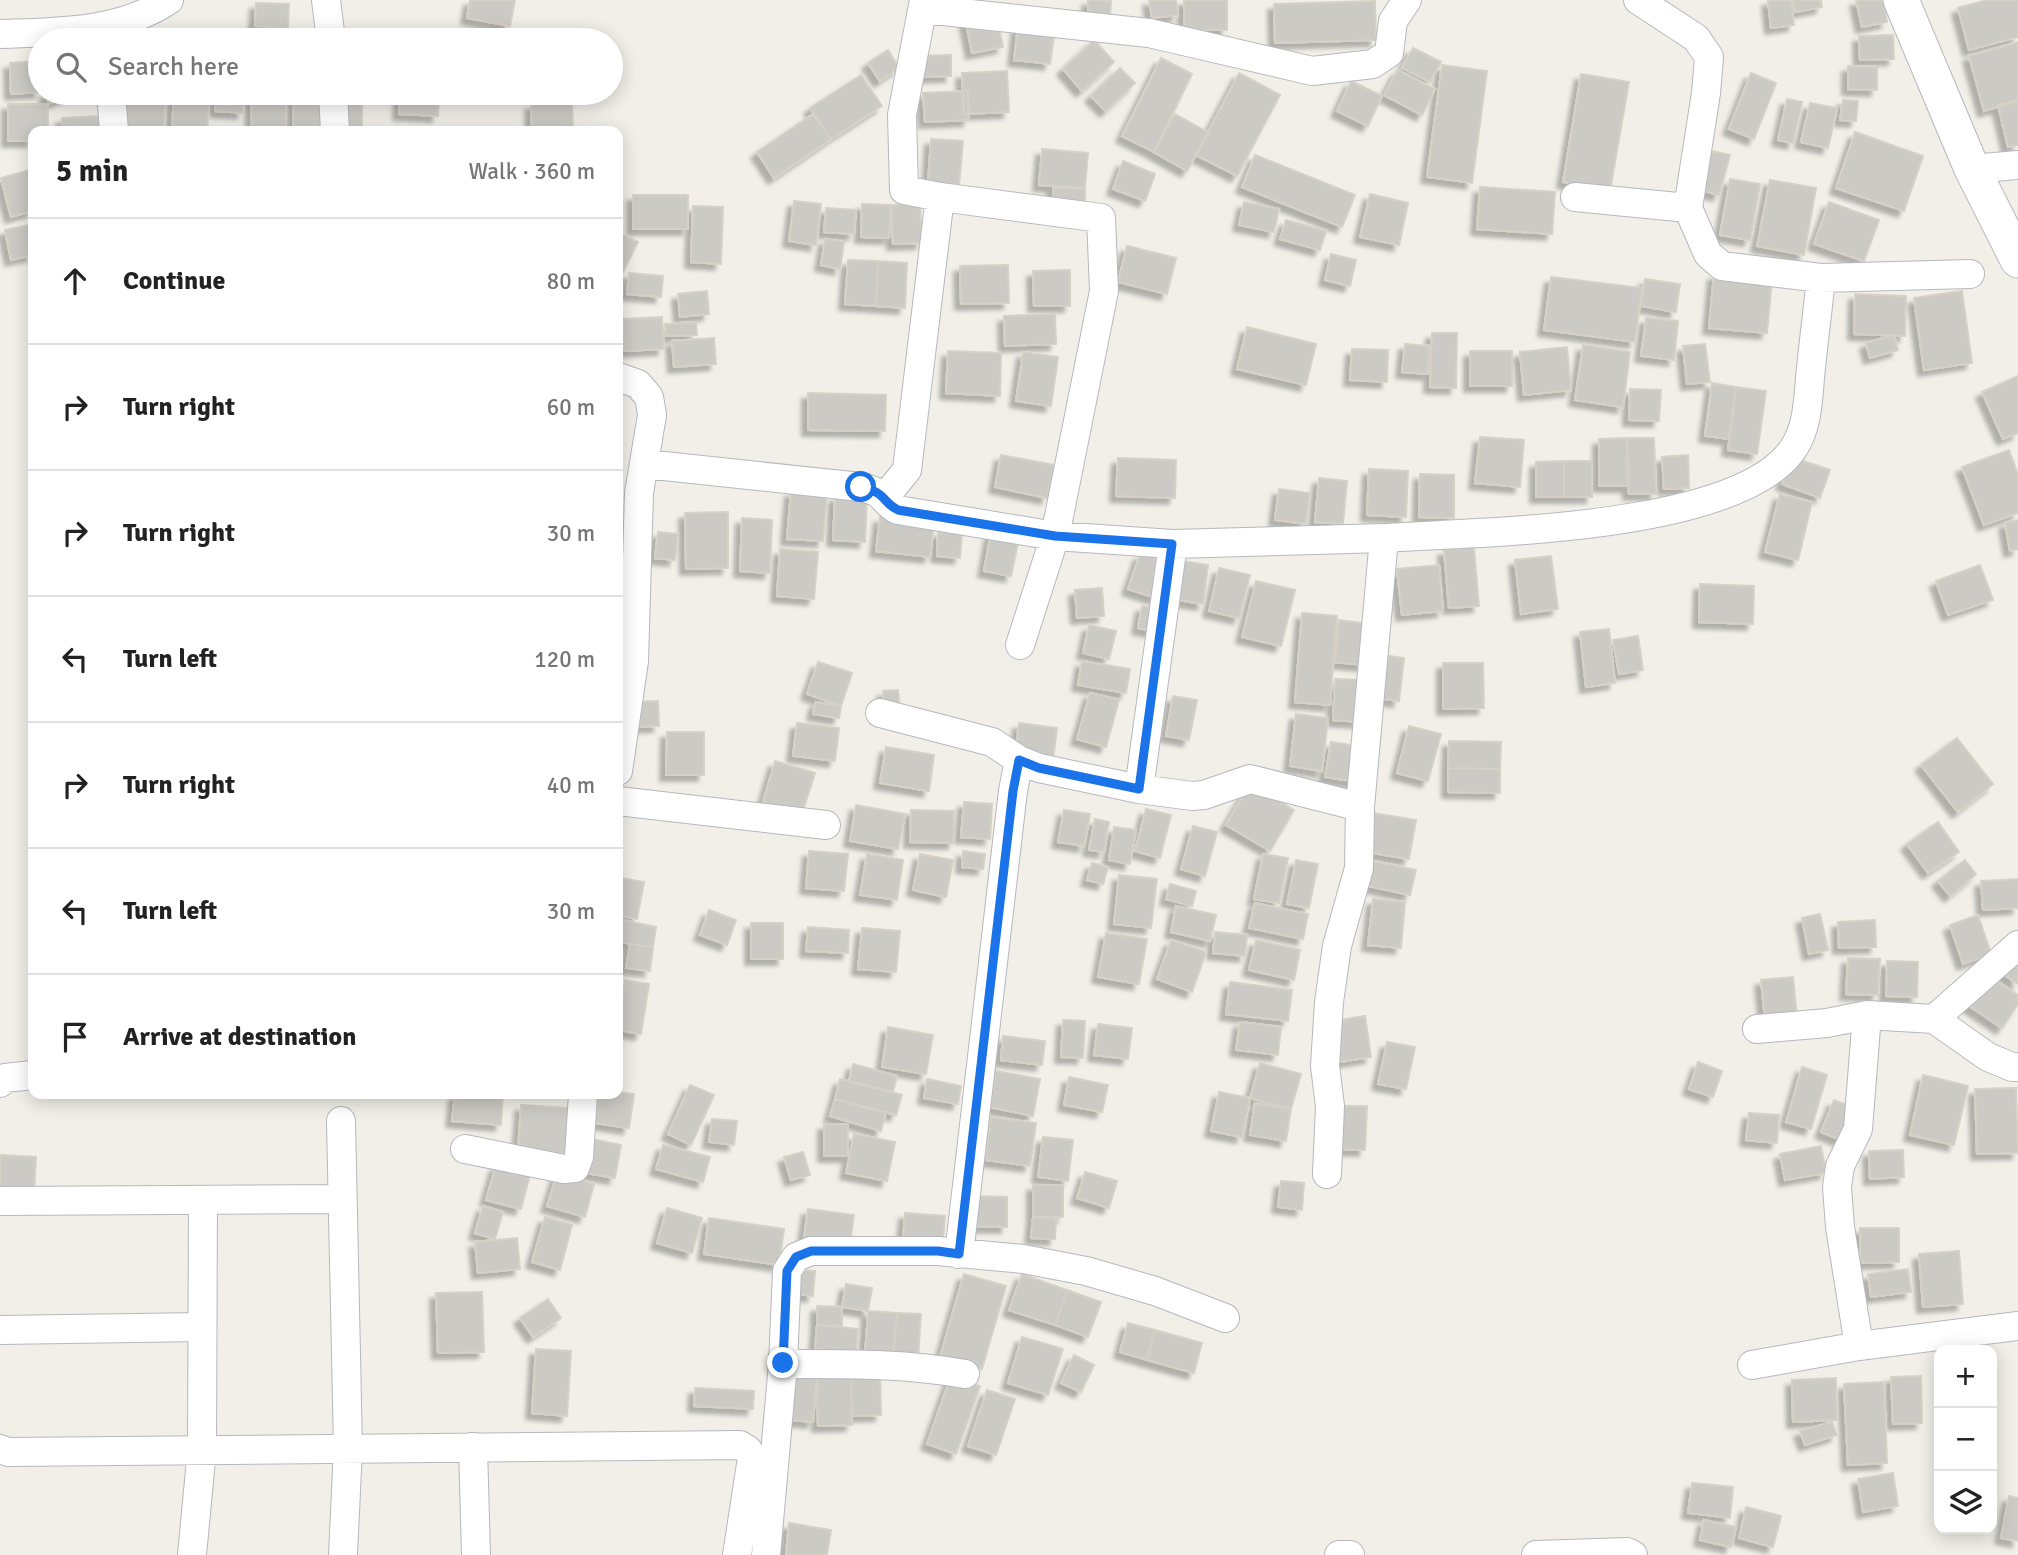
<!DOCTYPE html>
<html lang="en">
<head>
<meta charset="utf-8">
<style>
  :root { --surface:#fff; --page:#f2f2f2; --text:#222; --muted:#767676; --line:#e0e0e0 }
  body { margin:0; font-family:Signika,sans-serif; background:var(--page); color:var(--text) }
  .controls { position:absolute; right:21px; bottom:21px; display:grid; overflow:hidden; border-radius:14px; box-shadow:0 4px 18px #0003 }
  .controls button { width:63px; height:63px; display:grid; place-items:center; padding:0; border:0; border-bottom:2px solid var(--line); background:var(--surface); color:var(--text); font:35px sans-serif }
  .stop { position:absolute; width:21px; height:21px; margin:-16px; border:5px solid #1a73e8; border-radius:50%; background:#fff }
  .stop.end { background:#1a73e8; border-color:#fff; box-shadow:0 2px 7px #0008 }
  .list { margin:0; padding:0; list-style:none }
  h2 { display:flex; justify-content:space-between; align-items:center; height:91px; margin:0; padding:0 28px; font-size:30px }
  h2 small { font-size:23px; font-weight:400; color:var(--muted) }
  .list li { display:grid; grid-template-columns:46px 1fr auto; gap:21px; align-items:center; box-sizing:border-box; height:126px; padding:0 28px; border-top:2px solid var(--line) }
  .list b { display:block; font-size:26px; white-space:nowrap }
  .list em { font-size:23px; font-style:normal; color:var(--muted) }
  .icon { flex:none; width:38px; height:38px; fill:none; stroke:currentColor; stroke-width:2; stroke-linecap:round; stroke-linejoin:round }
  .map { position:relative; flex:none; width:2018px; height:1555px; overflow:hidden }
  .search { position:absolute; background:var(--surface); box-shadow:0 4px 18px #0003; left:28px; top:28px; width:595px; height:77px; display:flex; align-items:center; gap:18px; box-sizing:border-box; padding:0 24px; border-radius:38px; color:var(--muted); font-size:26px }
  .panel { position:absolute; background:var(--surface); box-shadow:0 4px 18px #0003; left:28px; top:126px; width:595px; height:973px; border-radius:14px }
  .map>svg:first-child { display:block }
</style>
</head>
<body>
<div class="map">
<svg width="2018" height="1555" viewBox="0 0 2018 1555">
  <defs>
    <filter id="shadow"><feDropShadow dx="-6" dy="6" stdDeviation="2" flood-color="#0004"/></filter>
  </defs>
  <rect width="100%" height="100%" fill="#f1efe8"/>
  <path fill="#cccac5" stroke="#d6d1c6" stroke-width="2" filter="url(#shadow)" d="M470 0H515L510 26 467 18Z
    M1088 0 1111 1 1110 16 1088 15Z
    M1149 0H1176L1178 15 1152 18Z
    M1184 0H1227V30H1184Z
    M1768 0H1791L1794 25 1771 28Z
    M1793 0H1821L1822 7 1795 12Z
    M1856 0H1883L1887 22 1862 27Z
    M1987 0H2018V37L1969 50 1958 8Z
    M1375 1 1376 40 1275 43 1274 4Z
    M256 3 289 4 288 28 255 26Z
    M996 12 1003 47 972 53 965 18Z
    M1018 25 1055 29 1050 64 1014 60Z
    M278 30 279 40H246L245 33Z
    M459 30 479 31 478 40H458Z
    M389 34V40H349V35Z
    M286 35 327 36V40H286Z
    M1893 35 1894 59 1860 60 1859 36Z
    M192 36H220V40H192Z
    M1094 40 1114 62 1082 91 1063 69Z
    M2018 42V101L1984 111 1969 56Z
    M1413 48 1441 62 1430 82 1402 68Z
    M888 50 899 68 880 81 868 63Z
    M951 55V76L916 77 915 56Z
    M1161 58 1192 74 1154 152 1122 136Z
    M38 61 40 92 11 94 10 63Z
    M1442 65 1487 71 1472 183 1427 177Z
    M1848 66 1877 67V90L1848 89Z
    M1120 68 1135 83 1106 111 1091 96Z
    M1398 70 1435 89 1422 115 1384 95Z
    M1007 71 1009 112 964 114 962 73Z
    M1239 73 1280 95 1237 176 1196 155Z
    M1751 73 1776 83 1754 139 1729 129Z
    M1581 74 1629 82 1610 191 1563 182Z
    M861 75 882 106 831 139 810 108Z
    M1351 81 1382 96 1368 126 1337 111Z
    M968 91 969 120 925 122 923 93Z
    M45 93H75L49 104Z
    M174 93 210 95 207 130 172 127Z
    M216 93H244L243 113 215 111Z
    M251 93H285L286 131H252Z
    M294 93H330L329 131H293Z
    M338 93H362V131H338Z
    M400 93H439L438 116 399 114Z
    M124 95 165 97 164 131H122Z
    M1787 99 1802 102 1793 143 1778 140Z
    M1843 100 1858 101 1856 121 1840 120Z
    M2018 100V145L2008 147 1998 105Z
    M572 103 573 129 532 130 531 104Z
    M1810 103 1837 108 1828 148 1801 142Z
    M8 104H48V131H33V141H8Z
    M813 114 831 139 774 178 757 152Z
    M1175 114 1209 133 1187 171 1154 152Z
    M100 116 101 131H62V118Z
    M1855 132 1923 156 1904 211 1836 188Z
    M931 139 963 141 959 186 928 183Z
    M1042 149 1088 153 1085 188 1039 185Z
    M1707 150 1730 155 1719 195 1697 189Z
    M1255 155 1355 195 1342 227 1242 187Z
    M1123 161 1155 174 1145 201 1113 189Z
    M33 169V211L11 217 1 178Z
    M1730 179 1760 184 1750 240 1720 235Z
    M1770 180 1816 188 1804 255 1757 246Z
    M1480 187 1555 192 1552 234 1477 229Z
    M1053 188H1085V209H1053Z
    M1370 194 1408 203 1399 245 1360 237Z
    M633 195H688V229H633Z
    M794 201 821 204 816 245 789 241Z
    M1244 202 1279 209 1274 232 1239 225Z
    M1829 202 1879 220 1864 261 1814 244Z
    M862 204 891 205 889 238 861 237Z
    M920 204 922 243 893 244 891 205Z
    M693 206 723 207 721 264 691 262Z
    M826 208 856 210 854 234 824 232Z
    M1286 220 1326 231 1320 250 1280 239Z
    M33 224V255L11 260 5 230Z
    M618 232 638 242 622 274 618 272Z
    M825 239 844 242 840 269 821 265Z
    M1127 246 1176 258 1167 294 1118 282Z
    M1331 254 1356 260 1350 286 1325 280Z
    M848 260 878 261 876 306 845 304Z
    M878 261 907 263 905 308 876 306Z
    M1008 265 1009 303 961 304 960 266Z
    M1070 270V306H1034L1033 271Z
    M629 273 663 276 661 297 627 294Z
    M1714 274 1772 280 1767 333 1709 328Z
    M1551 277 1642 288 1635 342 1544 330Z
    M1645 279 1680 284 1676 312 1641 306Z
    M707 291 709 314 680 317 678 294Z
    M1962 291 1972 363 1924 370 1914 298Z
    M1855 294 1906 296 1905 336 1854 334Z
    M1055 314 1056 344 1005 346 1004 316Z
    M662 317 664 349 624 351 623 319Z
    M1646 318 1678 321 1674 360 1641 356Z
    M696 322 697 335 666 336 665 324Z
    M1247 327 1316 344 1306 385 1237 369Z
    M1432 333H1457L1456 388 1430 387Z
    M1894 335 1898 350 1870 358 1866 343Z
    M714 338 716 364 674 367 672 341Z
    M1405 344 1429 346 1428 374 1402 372Z
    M1705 344 1710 382 1687 384 1683 346Z
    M1583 345 1630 352 1623 407 1575 400Z
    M1567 347 1571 390 1524 395 1520 352Z
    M1352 349 1388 350 1387 382 1350 380Z
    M948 351 1001 353 1000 396 946 393Z
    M1470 351H1512V386H1470Z
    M1023 352 1058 357 1051 406 1016 401Z
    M2018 376V433L2003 439 1982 392Z
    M1712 383 1736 387 1729 439 1705 436Z
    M1736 387 1766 391 1757 454 1728 450Z
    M1630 389 1661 390 1659 421 1629 420Z
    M808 393 886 395 885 431 808 430Z
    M1480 437 1524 440 1520 487 1475 483Z
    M1627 438H1654L1656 494H1629Z
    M1627 438 1628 486H1599V439Z
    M2009 450 2018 475V513L1984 525 1962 467Z
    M1001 455 1054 465 1047 498 995 487Z
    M1688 455 1689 488 1664 489 1662 457Z
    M1791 457 1830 470 1820 498 1782 484Z
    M1118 458 1176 460 1175 498 1116 496Z
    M1564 461H1592V497H1564Z
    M1564 461V497H1536V462Z
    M1369 469 1408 471 1406 517 1367 515Z
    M1420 474 1454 475V518L1419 517Z
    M1319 478 1347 481 1343 524 1315 522Z
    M1279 489 1310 493 1306 524 1275 520Z
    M791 491 827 494 823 541 787 539Z
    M1780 494 1812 502 1798 560 1765 552Z
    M835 496 867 497 865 542 833 540Z
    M728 512V568L686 569 685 513Z
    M880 517 934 523 930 557 876 551Z
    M742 518 772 520 770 573 740 571Z
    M2018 520V549L2010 551 2005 523Z
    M658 532 678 534 675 560 655 558Z
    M938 532 962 533 960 558 937 556Z
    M991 532 1019 538 1011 576 984 571Z
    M1474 548 1479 606 1449 608 1444 550Z
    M780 549 818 552 814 599 777 596Z
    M1140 554 1168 563 1156 598 1128 589Z
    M1551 556 1558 609 1521 614 1515 560Z
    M1182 561 1208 565 1203 604 1177 600Z
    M1439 565 1443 611 1402 615 1397 569Z
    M1980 565 1993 600 1948 615 1936 581Z
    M1219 568 1250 575 1239 618 1209 611Z
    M1256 581 1295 590 1281 646 1242 637Z
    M1700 584 1754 586 1753 624 1699 622Z
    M1102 588 1104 616 1077 618 1075 590Z
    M1142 606 1162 609 1157 632 1138 628Z
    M1302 613 1337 616 1330 705 1295 702Z
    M1339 620 1369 624 1364 665 1335 662Z
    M1089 625 1116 631 1109 659 1083 653Z
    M1609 629 1615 683 1586 687 1580 632Z
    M1638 636 1643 670 1619 674 1613 640Z
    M1382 655 1404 658 1399 701 1377 698Z
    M1082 661 1130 669 1126 693 1078 685Z
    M818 662 852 673 841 706 807 694Z
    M1443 663H1483L1484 708 1443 709Z
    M1335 679 1363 680 1361 722 1333 720Z
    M898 690 900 710 884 711 883 691Z
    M1090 693 1119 700 1106 747 1077 739Z
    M1173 696 1197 700 1189 740 1166 736Z
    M658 701 659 726 634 727 633 702Z
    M816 702 841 706 839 718 813 714Z
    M1296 714 1328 718 1322 771 1290 766Z
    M797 723 839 728 835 761 793 756Z
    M1019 723 1057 728 1053 760 1015 755Z
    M1409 726 1441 734 1428 781 1397 773Z
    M667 732H704V775H666Z
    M1957 738 1993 784 1958 812 1921 765Z
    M1449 741 1501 742 1500 769 1448 768Z
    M1331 742 1364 747 1358 782 1325 777Z
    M886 747 934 755 929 791 880 783Z
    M775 761 815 773 802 814 763 802Z
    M1448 768 1500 769V793L1448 792Z
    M1250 784 1294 810 1270 851 1226 825Z
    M964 802 992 804 990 839 961 837Z
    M856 805 905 814 898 849 850 841Z
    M1146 809 1171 815 1160 858 1135 851Z
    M911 810 954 811V843L910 842Z
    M1064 810 1090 814 1084 846 1058 842Z
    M1373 813 1416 820 1409 859 1366 852Z
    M1095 819 1109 822 1104 852 1089 850Z
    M1938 822 1959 852 1928 873 1907 844Z
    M1193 826 1217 832 1205 876 1181 869Z
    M1114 827 1136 830 1130 864 1109 860Z
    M809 851 848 854 844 891 806 888Z
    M963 851 985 854 983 869 962 867Z
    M867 854 903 860 897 900 860 895Z
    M920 854 953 860 946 897 913 890Z
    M1263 854 1288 858 1279 903 1254 899Z
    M1296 860 1318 864 1309 908 1287 904Z
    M1965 860 1976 874 1950 896 1938 881Z
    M1374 861 1416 870 1410 895 1368 886Z
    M1092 863 1108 867 1103 884 1087 880Z
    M1119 875 1157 879 1151 928 1114 924Z
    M621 878 644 882 637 919 618 915V894Z
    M2018 879V908L1983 910 1981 881Z
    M1170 884 1196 891 1192 906 1166 899Z
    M1373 899 1405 902 1401 948 1368 945Z
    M1255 903 1308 914 1303 939 1249 928Z
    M1176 906 1216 915 1210 941 1171 932Z
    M709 910 736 920 727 945 700 935Z
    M1820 914 1828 950 1809 954 1802 918Z
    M1978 915 1991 954 1963 964 1950 925Z
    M618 919 656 927 653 947 618 942Z
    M1875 920 1876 947 1839 948 1838 922Z
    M751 923H783V959H751Z
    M808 927 849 930 848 953 806 951Z
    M862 928 900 931 896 972 858 969Z
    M1215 932 1247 935 1245 956 1213 953Z
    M1106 933 1147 939 1139 984 1098 977Z
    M1171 940 1206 952 1192 992 1157 979Z
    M1256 940 1300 950 1294 980 1249 970Z
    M630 944 653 947 650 971 626 968Z
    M2018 950V984L1999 971Z
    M1848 958 1880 959 1878 995 1846 994Z
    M1887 961 1918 962 1917 997 1886 996Z
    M1988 976 2018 995V1004L2002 1028 1968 1005Z
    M1793 977 1797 1017 1765 1020 1761 980Z
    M625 980 649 984 641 1034 618 1030Z
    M1230 982 1292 990 1288 1021 1226 1014Z
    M1365 1016 1371 1057 1340 1062 1334 1021Z
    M1063 1020 1085 1021 1083 1058 1061 1057Z
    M1240 1022 1281 1027 1278 1055 1236 1050Z
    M1098 1024 1132 1028 1128 1059 1094 1055Z
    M888 1027 933 1035 926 1074 882 1067Z
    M1003 1036 1045 1041 1042 1065 1001 1060Z
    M1387 1042 1415 1047 1406 1089 1378 1084Z
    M1698 1062 1722 1071 1713 1097 1689 1089Z
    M1260 1063 1301 1074 1291 1109 1250 1098Z
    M853 1064 897 1076 893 1092 849 1081Z
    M1802 1067 1827 1075 1811 1129 1786 1122Z
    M996 1071 1040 1079 1033 1116 989 1107Z
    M1923 1075 1968 1086 1954 1145 1910 1135Z
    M1069 1077 1108 1085 1102 1112 1064 1105Z
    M840 1079 902 1095 896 1115 835 1099Z
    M927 1079 961 1086 958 1104 924 1098Z
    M690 1085 714 1095 691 1145 668 1134Z
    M2016 1088 2018 1153 1977 1154 1975 1089Z
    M618 1092 634 1094 629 1128 595 1123 599 1094H618Z
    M1219 1092 1250 1098 1242 1137 1211 1131Z
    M455 1094H503L501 1125 452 1121Z
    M835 1099 886 1113 881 1131 830 1116Z
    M1834 1100 1859 1110 1846 1142 1821 1132Z
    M1255 1103 1291 1109 1286 1141 1250 1135Z
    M521 1105 569 1108 566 1154 518 1151Z
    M1343 1106H1367L1365 1150 1342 1149Z
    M1749 1113 1779 1115 1777 1143 1746 1140Z
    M991 1117 1036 1123 1030 1166 985 1160Z
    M712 1119 737 1121 734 1145 709 1142Z
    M824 1124H848V1156H824Z
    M854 1134 895 1142 887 1181 846 1173Z
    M1043 1137 1073 1140 1068 1181 1038 1177Z
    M592 1139 621 1145 615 1178 586 1173Z
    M663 1145 710 1157 703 1182 656 1169Z
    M1821 1146 1826 1173 1785 1180 1780 1154Z
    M1903 1150 1904 1177 1870 1179 1869 1151Z
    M803 1152 810 1175 791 1180 784 1157Z
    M0 1155 36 1157 34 1194 0 1192Z
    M496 1165 530 1175 521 1209 486 1200Z
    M1085 1172 1117 1181 1109 1208 1077 1198Z
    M557 1174 594 1184 585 1217 547 1206Z
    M1281 1181 1304 1183 1302 1210 1278 1207Z
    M1033 1185H1063V1217H1033Z
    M974 1196 1007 1197V1227L973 1226Z
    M483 1206 503 1212 495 1239 475 1233Z
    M667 1208 702 1218 692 1253 657 1243Z
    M808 1209 854 1215 850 1244 804 1238Z
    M905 1213 945 1216 943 1242 903 1239Z
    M545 1217 572 1225 560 1270 532 1262Z
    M1033 1217 1056 1219 1055 1239 1031 1238Z
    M709 1218 784 1229 779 1265 704 1254Z
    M1860 1228H1899V1262L1860 1263Z
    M517 1238 520 1269 478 1273 475 1242Z
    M1959 1251 1963 1304 1923 1307 1919 1254Z
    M1908 1269 1911 1292 1871 1297 1868 1274Z
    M799 1270 815 1271 813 1296 797 1294Z
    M964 1274 1006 1286 982 1369 940 1357Z
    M1022 1274 1067 1290 1055 1325 1009 1310Z
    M846 1284 872 1288 868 1311 842 1307Z
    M1067 1290 1101 1302 1088 1337 1055 1325Z
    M482 1292 484 1352 438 1353 436 1293Z
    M548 1299 561 1318 533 1337 520 1318Z
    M817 1306 842 1307V1326L817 1325Z
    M868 1311 897 1313 893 1357 865 1356Z
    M897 1313 921 1314 918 1359 893 1357Z
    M1128 1323 1155 1330 1147 1360 1120 1352Z
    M817 1325 858 1329 856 1352 815 1349Z
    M1155 1330 1202 1343 1194 1373 1147 1360Z
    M1022 1337 1063 1349 1048 1395 1008 1383Z
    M536 1349 571 1351 567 1416 532 1413Z
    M1074 1355 1094 1365 1081 1392 1061 1383Z
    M795 1372 817 1374 813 1422 791 1420Z
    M880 1372 881 1415 852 1416 851 1373Z
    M851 1373 852 1425 818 1426 817 1374Z
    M951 1376 980 1386 956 1454 927 1444Z
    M1921 1376 1922 1423 1893 1424 1891 1377Z
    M1836 1378 1837 1420 1793 1422 1792 1380Z
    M1884 1382 1887 1463 1848 1465 1844 1384Z
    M695 1388 754 1391 753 1409 694 1406Z
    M987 1390 1015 1399 996 1455 968 1446Z
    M1832 1422 1837 1435 1805 1445 1800 1431Z
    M1893 1473 1898 1506 1863 1512 1858 1479Z
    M1692 1483 1733 1487 1730 1518 1688 1513Z
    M2009 1496 2018 1498V1541L2001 1538Z
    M1746 1507 1781 1516 1773 1547 1739 1538Z
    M1704 1520 1736 1527 1731 1547 1700 1540Z
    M789 1523 831 1530 827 1555H786Z"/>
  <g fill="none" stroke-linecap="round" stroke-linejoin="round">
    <g stroke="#b5b8bc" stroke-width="30">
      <path id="minor" d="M326 0 331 40
        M1638 0 1696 38 1709 57 1706 93 1688 208
        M924 9 1149 33 1312 71 1373 64 1389 53 1393 21 1407 0
        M0 34C57 32 120 33 169 0
        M111 93 114 131
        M333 93 335 131
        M1972 169 2018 165
        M940 197 1101 218 1104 291 1055 536 1020 645
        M1575 197 1688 208 1708 254 1722 266 1821 278
        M618 377 638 384 649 397 652 415 639 493 634 661 618 771
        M645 464 861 487C888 493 881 502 898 510L1055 536 1173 544 1384 538
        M885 497 907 470 940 197 904 190 902 115 924 0
        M880 713 992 742 1019 760
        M1139 789 1173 544
        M618 801 826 825
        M1934 1019 2018 945
        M1757 1029 1827 1023 1867 1015 1934 1019 1988 1057 2012 1067H2018
        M0 1083 5 1078 33 1075
        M341 1121 348 1448 343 1555
        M465 1149 564 1169 575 1168 579 1157 583 1094
        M1327 1174 1330 1106 1325 1066 1329 1002 1337 946 1359 868 1360 807
        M0 1201 341 1199
        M959 1254 1013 791 1019 760 1039 768 1139 789 1192 796 1204 795 1250 779 1360 807 1384 538C1478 532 1743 531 1795 446 1809 423 1808 394 1811 368 1814 338 1818 308 1821 278L1970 274
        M0 1330 202 1327
        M1859 1346 1840 1227 1837 1187 1840 1166 1858 1129 1867 1015
        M783 1364C844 1364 905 1363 965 1374
        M1752 1365 1859 1346 2018 1326
        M473 1447 476 1555
        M0 1449 8 1452 740 1445 748 1450 752 1458 737 1555
        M192 1555 202 1449 203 1201
        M766 1555 783 1364 787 1271 796 1257 811 1251H938L1023 1259 1086 1271 1155 1291 1225 1318
        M1339 1555H1350
        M1536 1555 1627 1552 1633 1555"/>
    </g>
    <g stroke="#b5b8bc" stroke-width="37">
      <path id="tertiary" d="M1901 0 1972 169 2018 260"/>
    </g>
    <use href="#minor" stroke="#fff" stroke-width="28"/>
    <use href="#tertiary" stroke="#fff" stroke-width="35"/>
  </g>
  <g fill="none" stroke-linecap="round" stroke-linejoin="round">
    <path stroke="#1a73e8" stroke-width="9" d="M783 1363 787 1271 796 1257 811 1251H938L959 1254 1013 791 1019 760 1039 768 1139 789 1172 544 1055 536 898 510C881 502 888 493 861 487"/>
  </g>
</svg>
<div class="controls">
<button>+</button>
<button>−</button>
<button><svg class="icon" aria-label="layers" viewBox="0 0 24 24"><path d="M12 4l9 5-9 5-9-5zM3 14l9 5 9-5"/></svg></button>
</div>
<div class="stop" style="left:861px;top:487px"></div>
<div class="stop end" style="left:783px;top:1363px"></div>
<div class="search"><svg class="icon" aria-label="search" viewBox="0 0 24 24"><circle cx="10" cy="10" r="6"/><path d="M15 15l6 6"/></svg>Search here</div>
<section class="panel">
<h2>5 min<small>Walk · 360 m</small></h2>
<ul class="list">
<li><svg class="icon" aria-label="ahead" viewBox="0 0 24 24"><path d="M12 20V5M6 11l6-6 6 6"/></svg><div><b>Continue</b></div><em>80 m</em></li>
<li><svg class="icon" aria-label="right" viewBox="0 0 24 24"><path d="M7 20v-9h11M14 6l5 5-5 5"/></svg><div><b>Turn right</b></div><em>60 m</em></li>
<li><svg class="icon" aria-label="right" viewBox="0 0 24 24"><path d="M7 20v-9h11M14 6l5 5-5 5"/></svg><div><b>Turn right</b></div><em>30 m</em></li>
<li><svg class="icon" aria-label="left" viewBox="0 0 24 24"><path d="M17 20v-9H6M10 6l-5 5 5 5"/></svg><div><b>Turn left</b></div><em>120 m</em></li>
<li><svg class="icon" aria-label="right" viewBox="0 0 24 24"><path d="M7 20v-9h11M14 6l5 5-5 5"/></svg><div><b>Turn right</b></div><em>40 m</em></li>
<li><svg class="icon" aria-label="left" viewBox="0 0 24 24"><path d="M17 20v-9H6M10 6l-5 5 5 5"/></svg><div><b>Turn left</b></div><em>30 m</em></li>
<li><svg class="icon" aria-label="arrive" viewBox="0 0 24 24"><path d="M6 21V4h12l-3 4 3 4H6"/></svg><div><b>Arrive at destination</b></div></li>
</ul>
</section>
</div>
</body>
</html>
